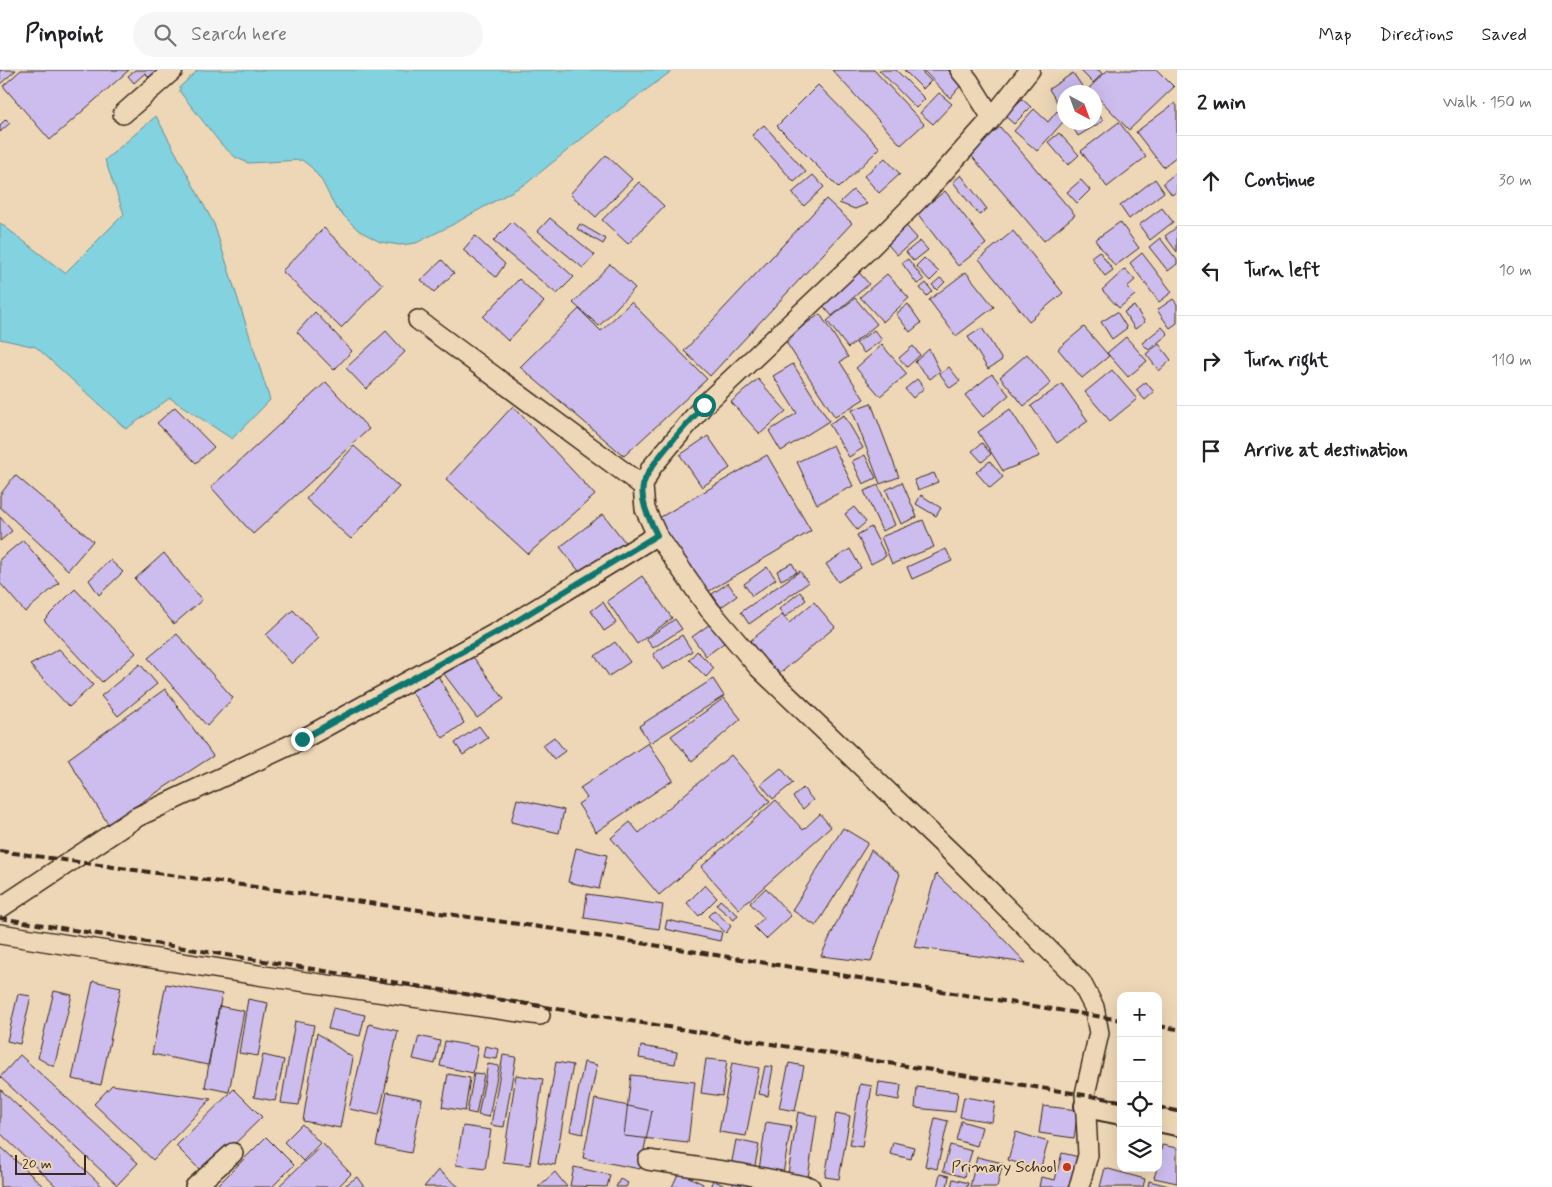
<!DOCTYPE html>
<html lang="en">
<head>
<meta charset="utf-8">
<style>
  :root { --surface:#fff; --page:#f6f6f6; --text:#202124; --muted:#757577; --line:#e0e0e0 }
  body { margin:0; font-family:Mynerve,sans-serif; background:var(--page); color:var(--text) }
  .controls { position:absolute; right:15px; bottom:15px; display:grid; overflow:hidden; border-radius:10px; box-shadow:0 5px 20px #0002 }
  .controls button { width:45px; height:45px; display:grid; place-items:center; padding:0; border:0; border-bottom:1px solid var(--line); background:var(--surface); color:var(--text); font:25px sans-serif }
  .compass { position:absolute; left:1057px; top:15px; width:45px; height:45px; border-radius:50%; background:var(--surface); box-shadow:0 5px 20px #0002; rotate:139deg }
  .scale { position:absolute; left:15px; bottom:12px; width:71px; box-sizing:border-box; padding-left:5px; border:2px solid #3b2a1e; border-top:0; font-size:14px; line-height:18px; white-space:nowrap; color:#3b2a1e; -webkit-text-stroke:4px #edd7b6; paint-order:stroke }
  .stop { position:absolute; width:15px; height:15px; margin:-11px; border:4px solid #0f766e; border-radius:50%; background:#fff }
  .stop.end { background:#0f766e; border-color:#fff; box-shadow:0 1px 5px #0008 }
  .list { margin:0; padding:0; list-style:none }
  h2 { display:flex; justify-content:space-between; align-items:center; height:65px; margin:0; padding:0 20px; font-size:21px }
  h2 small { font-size:16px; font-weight:400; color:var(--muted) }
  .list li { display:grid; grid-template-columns:32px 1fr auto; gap:15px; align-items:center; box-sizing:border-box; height:90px; padding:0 20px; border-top:1px solid var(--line) }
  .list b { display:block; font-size:19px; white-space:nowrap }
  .list em { font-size:16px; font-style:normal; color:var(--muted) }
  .icon { flex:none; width:28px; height:28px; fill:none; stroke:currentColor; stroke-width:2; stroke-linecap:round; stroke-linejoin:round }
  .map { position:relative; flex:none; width:1177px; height:1117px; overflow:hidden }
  header { display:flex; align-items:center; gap:30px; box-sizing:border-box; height:70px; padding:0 25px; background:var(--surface); border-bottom:1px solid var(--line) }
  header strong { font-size:24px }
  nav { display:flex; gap:28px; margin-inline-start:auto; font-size:18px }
  .search { width:350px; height:45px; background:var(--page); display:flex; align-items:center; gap:12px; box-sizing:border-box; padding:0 18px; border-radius:28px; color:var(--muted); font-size:19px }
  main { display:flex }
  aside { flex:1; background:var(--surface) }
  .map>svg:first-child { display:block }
</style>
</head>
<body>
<header>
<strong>Pinpoint</strong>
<div class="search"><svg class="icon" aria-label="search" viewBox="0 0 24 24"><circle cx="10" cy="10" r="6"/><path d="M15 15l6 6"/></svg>Search here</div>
<nav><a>Map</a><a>Directions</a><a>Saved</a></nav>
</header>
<main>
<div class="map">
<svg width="1177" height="1117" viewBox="0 0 1177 1117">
  <rect width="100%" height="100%" fill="#edd7b6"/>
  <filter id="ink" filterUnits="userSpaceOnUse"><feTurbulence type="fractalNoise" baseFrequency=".02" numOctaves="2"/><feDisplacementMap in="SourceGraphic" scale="10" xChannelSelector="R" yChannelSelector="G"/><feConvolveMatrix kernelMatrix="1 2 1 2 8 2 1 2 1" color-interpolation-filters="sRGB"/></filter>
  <g filter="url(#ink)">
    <path fill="#83d2e0" stroke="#668f92" d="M198 0H673L604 51 527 113 452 155 416 173 400 175 380 172 358 160 335 137 322 111 312 98 302 90 248 93 235 87 221 74 180 22V17Z
      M156 46 214 154 270 330 232 369 170 328 126 359 36 277 0 269V153L65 203 124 144 105 90Z"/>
    <path fill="#ccbdee" stroke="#3b2a1e" d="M0 0H16L0 14Z
      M21 0H129L50 70 3 16Z
      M135 0H158L149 7 145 3 134 13 128 6Z
      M832 0H874L924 54 901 75Z
      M879 0H896L925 29 916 38Z
      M904 0H920L931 11 923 19Z
      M923 0H948L962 14 950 28Z
      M1080 0H1099L1102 4 1093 13Z
      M1108 0H1157L1174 17 1129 60 1089 18Z
      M1073 3 1086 22H1064V44L1049 19Z
      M818 15 880 78 839 118 777 56Z
      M939 23 952 34 933 54 920 43Z
      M1022 29 1031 37 1014 54 1005 46Z
      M1175 33 1177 36V86L1163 97 1136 62Z
      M1094 37 1103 51 1078 66 1070 52H1094Z
      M1034 39 1048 52 1057 41 1064 47V51L1037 81 1014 61Z
      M6 49 10 53 0 62V55Z
      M1119 52 1146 87 1107 117 1081 81Z
      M764 55 806 102 794 112 752 65Z
      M1000 57 1075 145 1044 171 969 83Z
      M1059 63 1079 85 1068 95 1048 72Z
      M606 85 632 109 596 147 570 124Z
      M885 88 900 104 879 123 864 106Z
      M1177 102V121L1172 125 1163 113Z
      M813 105 824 117 804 136 792 123Z
      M961 105 987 139 979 145 953 112Z
      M1155 109 1164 122 1129 149 1120 136Z
      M1081 110 1090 120 1077 133 1067 122Z
      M639 112 664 136 628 174 602 150Z
      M853 120 867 134 855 139 839 133Z
      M945 121 986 174 958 196 917 143Z
      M826 129 852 153 710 306 684 281Z
      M1162 138 1173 152 1150 170 1139 155Z
      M550 148 595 185 583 198 538 161Z
      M512 152 574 207 557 224 493 171Z
      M903 152 917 168 897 185 883 169Z
      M1120 152 1139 178 1115 196 1095 170Z
      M580 154 606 169 603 174 577 159Z
      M1177 157V182L1165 166Z
      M324 158 383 215 341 258 282 201Z
      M1013 161 1063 223 1029 251 979 189Z
      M475 166 505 194 496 207 463 180Z
      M1160 168 1177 190V194L1168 201 1149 177Z
      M920 171 928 180 914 191 906 182Z
      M1099 181 1113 200 1105 206 1091 187Z
      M1142 183 1172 222 1159 232 1130 193Z
      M924 188 939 202 930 211 916 196Z
      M908 189 924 210 917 214 902 193Z
      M442 190 454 203 434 222 421 210Z
      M610 194 635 218 599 256 573 233Z
      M856 199 869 214 832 246 819 231Z
      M1125 199 1135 210 1127 217 1135 225 1119 238 1102 220Z
      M966 202 994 237 956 266 929 230Z
      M887 204 909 228 883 252 860 227Z
      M940 208 945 212 937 220 932 215Z
      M519 209 544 232 508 271 483 247Z
      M926 213 932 221 927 226 920 218Z
      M855 228 877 254 848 278 827 251Z
      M1173 229 1177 234V253L1170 258 1157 240Z
      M631 232 707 309 624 386 520 297 579 239 601 261Z
      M908 234 921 253 910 262 896 244Z
      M1134 236 1145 252 1135 259 1124 242Z
      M315 242 352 281 334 300 297 262Z
      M1117 242 1127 258 1112 269 1101 252Z
      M820 244 848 287 840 292 864 329 835 347 784 269Z
      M1084 257 1109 286 1082 308 1058 279Z
      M1162 257 1168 264 1149 280 1142 273Z
      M982 258 1002 290 988 299 968 267Z
      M874 260 882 270 864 283 856 273Z
      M386 261 405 282 366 319 346 298Z
      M1126 267 1147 291 1128 307 1107 283Z
      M1159 274 1171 290 1159 301 1146 284Z
      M882 275 907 304 880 326 856 298Z
      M913 276 920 285 907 297 899 288Z
      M929 279 940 301 930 309 915 292Z
      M1027 284 1051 313 1024 336 1000 307Z
      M793 294 829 351 781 381 769 361 797 343 773 306Z
      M949 297 960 311 950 318 940 304Z
      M1112 300 1137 329 1110 351 1085 322Z
      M992 304 1009 325 983 347 965 325Z
      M758 309 786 341 760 364 731 332Z
      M917 309 924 318 913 328 905 319Z
      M326 312 369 359 253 464 211 417Z
      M1146 312 1154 322 1145 330 1136 320Z
      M1062 314 1088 351 1057 373 1031 336Z
      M871 333 899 407 880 414 852 340Z
      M513 336 595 425 528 484 446 409Z
      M175 337 214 377 196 393 157 353Z
      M1010 339 1040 386 1003 401 978 362Z
      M844 345 863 378 849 387 829 354Z
      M708 366 730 398 702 417 680 385Z
      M982 373 991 384 982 392 972 381Z
      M833 375 853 416 817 434 797 392Z
      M354 376 399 417 351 469 306 429Z
      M767 385 811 461 704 524 659 448Z
      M865 385 876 408 863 414 852 391Z
      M990 391 1003 407 990 418 976 402Z
      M934 403 938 412 918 420 914 410Z
      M15 405 93 471 68 500 0 437V425Z
      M902 412 917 447 901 454 886 420Z
      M878 415 895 455 882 461 864 421Z
      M921 425 941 438 936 446 916 434Z
      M854 437 866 452 857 460 845 444Z
      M603 444 625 472 582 505 560 477Z
      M0 447 12 461 0 471Z
      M923 450 934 477 892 494 881 467Z
      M871 457 886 486 871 494 857 465Z
      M23 470 59 513 25 542 0 513V489Z
      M850 479 861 498 838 512 826 494Z
      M946 479 952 491 912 509 907 497Z
      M164 483 202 530 174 554 135 509Z
      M110 490 123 502 99 525 89 510Z
      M792 493 797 502 781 510 777 501Z
      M767 497 776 509 752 526 744 514Z
      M800 501 808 513 749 554 741 542Z
      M642 506 672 548 637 574 607 531Z
      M728 513 737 526 721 537 712 524Z
      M75 519 136 583 102 612 44 550Z
      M800 522 806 530 785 547 779 539Z
      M603 532 616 553 604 561 591 541Z
      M814 532 835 557 778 605 750 571 782 545 789 553Z
      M293 540 319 568 292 594 266 565Z
      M675 549 682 559 653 578 646 569Z
      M710 554 724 573 706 586 692 567Z
      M177 564 233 628 207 656 148 588Z
      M682 565 692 581 663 600 653 584Z
      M615 572 630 592 609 606 595 586Z
      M59 579 93 615 69 637 30 595Z
      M697 581 714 598 706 607 689 590Z
      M471 584 504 629 477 648 444 604Z
      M140 594 157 614 118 646 101 626Z
      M437 604 464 653 443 668 411 621Z
      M713 609 724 626 650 673 639 656Z
      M165 619 213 686 108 754 68 689Z
      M724 628 741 649 692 691 671 666Z
      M479 656 488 668 463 685 455 673Z
      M554 667 565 681 554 689 543 675Z
      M648 673 673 710 596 762 578 734 587 728 580 718Z
      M731 685 770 731 659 825 611 768 630 752 639 763Z
      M781 698 793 713 773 729 761 714Z
      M803 718 813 730 803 739 793 727Z
      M517 729 564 740 559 763 511 752Z
      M776 730 803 760 820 744 831 757 739 839 701 797Z
      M843 758 868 773 816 856 792 840Z
      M576 778 607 785 599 819 568 812Z
      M871 780 900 804 871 892 821 886Z
      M936 804 991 856 1026 893 914 877Z
      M705 815 717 828 699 846 687 833Z
      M766 818 791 846 766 869 754 857 764 848 750 833Z
      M587 824 663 835 659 859 584 848Z
      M720 830 738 845 734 850 716 835Z
      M714 840 731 856 726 863 708 846Z
      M667 850 722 862 720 871 665 859Z
      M93 911 121 917 101 1015 72 1009Z
      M166 914 222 924 208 995 152 984Z
      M54 921 72 925 54 997 38 988Z
      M18 924 31 926 20 974 7 971Z
      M248 929 268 933 258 986 239 983Z
      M219 936 244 941 229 1022 205 1017Z
      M333 938 365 945 360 966 328 959Z
      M295 951 314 955 299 1035 281 1033Z
      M369 954 398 961 379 1045 349 1039Z
      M317 963 353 988 340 1058 303 1051Z
      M419 966 440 971 435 994 413 989Z
      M445 971 478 977 473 1003 440 996Z
      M485 976 499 979 497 989 483 987Z
      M641 976 677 982 675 994 639 988Z
      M20 985 138 1093 117 1115 0 1007Z
      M263 985 284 990 275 1031 254 1027Z
      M503 985 516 987 504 1057 491 1055Z
      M706 989 727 991 722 1026 701 1023Z
      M556 992 573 995 555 1095 538 1092Z
      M584 992 597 995 583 1064 570 1061Z
      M732 993 759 998 746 1066 719 1062Z
      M789 993 804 996 795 1041 779 1038Z
      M488 994 499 996 489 1047 478 1045Z
      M765 996 773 997 768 1026 759 1024Z
      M474 1003 484 1004 476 1044 467 1042Z
      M448 1004 470 1008 465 1041 442 1037Z
      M516 1005 543 1009 530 1095 503 1092Z
      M631 1005 695 1012 688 1073 624 1066Z
      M879 1012 901 1015 899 1030 877 1026Z
      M860 1014 872 1016 862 1077 850 1075Z
      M112 1015 211 1029 153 1090 94 1034Z
      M917 1017 958 1022 955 1042 915 1038Z
      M0 1019 103 1117H57L0 1063Z
      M234 1019 262 1047 204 1104 176 1076Z
      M387 1022 422 1029 411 1083 376 1076Z
      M964 1027 995 1032 992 1052 960 1047Z
      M595 1029 652 1041 640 1099 583 1088Z
      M1043 1036 1078 1040 1074 1068 1039 1063Z
      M798 1042 817 1046 808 1108 788 1104Z
      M836 1043 850 1046 839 1109 825 1107Z
      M935 1048 948 1051 937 1099 925 1096Z
      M961 1051 982 1057 977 1076 956 1070Z
      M766 1052 791 1056 783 1104 759 1100Z
      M302 1054 320 1073 303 1091 284 1072Z
      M463 1056 491 1060 485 1099 456 1095Z
      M1016 1062 1048 1072 1040 1100 1008 1090Z
      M266 1067 294 1095 272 1117H216Z
      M736 1070 759 1075 754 1100 731 1096Z
      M893 1072 914 1077 911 1089 890 1084Z
      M323 1074 351 1104 338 1117H280L279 1116Z
      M950 1075 972 1081 964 1107 943 1101Z
      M1162 1075 1177 1078V1113L1154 1108 1157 1098H1158Z
      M0 1076 44 1117H1Z
      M1062 1083 1079 1087 1071 1117H1039L1041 1107 1055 1110Z
      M977 1087 1003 1093 997 1117H970Z
      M574 1097 610 1105 607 1117 570 1116Z
      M1105 1098 1145 1109 1143 1117H1100Z
      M438 1100 459 1117H424Z
      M555 1102 567 1117H538Z
      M679 1102 703 1114 702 1117H672Z
      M737 1104 777 1117H732Z
      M940 1104 949 1106 947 1117H937Z
      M357 1107 364 1117H343Z
      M620 1109 628 1113 626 1117H616Z
      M953 1109 968 1113 967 1117H951Z
      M713 1110 727 1117H710Z
      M1149 1111 1169 1116V1117H1148Z"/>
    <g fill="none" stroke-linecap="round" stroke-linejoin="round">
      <g stroke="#3b2a1e" stroke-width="22">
        <path id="minor" d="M960 0 969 11 992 48
          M1030 0 992 48 924 124 868 180 704 335 651 398 643 416 645 439 657 465 709 539 759 598 955 786 1081 912 1094 937 1099 963 1085 1024 1088 1085 1079 1117
          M123 44 173 0
          M418 250 643 416
          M0 838 137 747 303 669 505 558 657 465
          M0 864 264 906 540 945
          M648 1090 743 1104 810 1117
          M195 1117 233 1083"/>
      </g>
      <g stroke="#3b2a1e" stroke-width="26">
        <path id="tertiary" d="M1086 1036 1121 1043
          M1158 1050 1177 1054"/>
      </g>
      <use href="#minor" stroke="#edd7b6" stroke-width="19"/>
      <use href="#tertiary" stroke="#edd7b6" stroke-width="22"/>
      <path stroke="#3b2a1e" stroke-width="4" stroke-dasharray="8 4" stroke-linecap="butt" d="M0 781 554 859 1121 950
        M0 848 1121 1031
        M1158 956 1177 959
        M1158 1037 1177 1041"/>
    </g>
  </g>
  <g fill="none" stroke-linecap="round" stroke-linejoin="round" filter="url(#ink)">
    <path stroke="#0f766e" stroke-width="6" d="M302 669 505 558 657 465C650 450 640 433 643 416 646 396 689 353 704 335"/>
  </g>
  <circle fill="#c8321e" stroke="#edd7b6" stroke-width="2" cx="1067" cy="1097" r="5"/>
  <g text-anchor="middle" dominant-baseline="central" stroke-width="4" stroke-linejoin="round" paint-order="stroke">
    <g font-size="16" fill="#3b2a1e" stroke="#edd7b6" text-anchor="end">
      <text x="1057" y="1097">Primary School</text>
    </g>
  </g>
</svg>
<div class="controls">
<button>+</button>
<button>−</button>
<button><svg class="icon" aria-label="locate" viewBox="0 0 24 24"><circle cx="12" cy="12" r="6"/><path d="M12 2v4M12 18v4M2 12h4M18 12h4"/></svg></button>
<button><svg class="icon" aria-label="layers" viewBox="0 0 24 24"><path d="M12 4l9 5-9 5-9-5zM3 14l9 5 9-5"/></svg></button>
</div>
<svg class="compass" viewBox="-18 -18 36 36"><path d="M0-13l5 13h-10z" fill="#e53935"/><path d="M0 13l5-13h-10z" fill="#757577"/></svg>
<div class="scale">20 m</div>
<div class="stop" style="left:704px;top:335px"></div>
<div class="stop end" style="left:302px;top:669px"></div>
</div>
<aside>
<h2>2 min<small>Walk · 150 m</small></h2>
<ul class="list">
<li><svg class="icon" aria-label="ahead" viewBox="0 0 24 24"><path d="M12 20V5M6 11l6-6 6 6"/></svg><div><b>Continue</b></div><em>30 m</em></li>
<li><svg class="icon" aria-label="left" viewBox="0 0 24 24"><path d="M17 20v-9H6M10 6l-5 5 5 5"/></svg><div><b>Turn left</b></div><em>10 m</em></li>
<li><svg class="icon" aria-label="right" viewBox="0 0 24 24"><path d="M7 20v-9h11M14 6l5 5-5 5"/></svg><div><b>Turn right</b></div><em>110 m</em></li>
<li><svg class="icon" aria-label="arrive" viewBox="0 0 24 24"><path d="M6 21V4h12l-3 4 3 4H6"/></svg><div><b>Arrive at destination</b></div></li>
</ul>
</aside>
</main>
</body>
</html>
